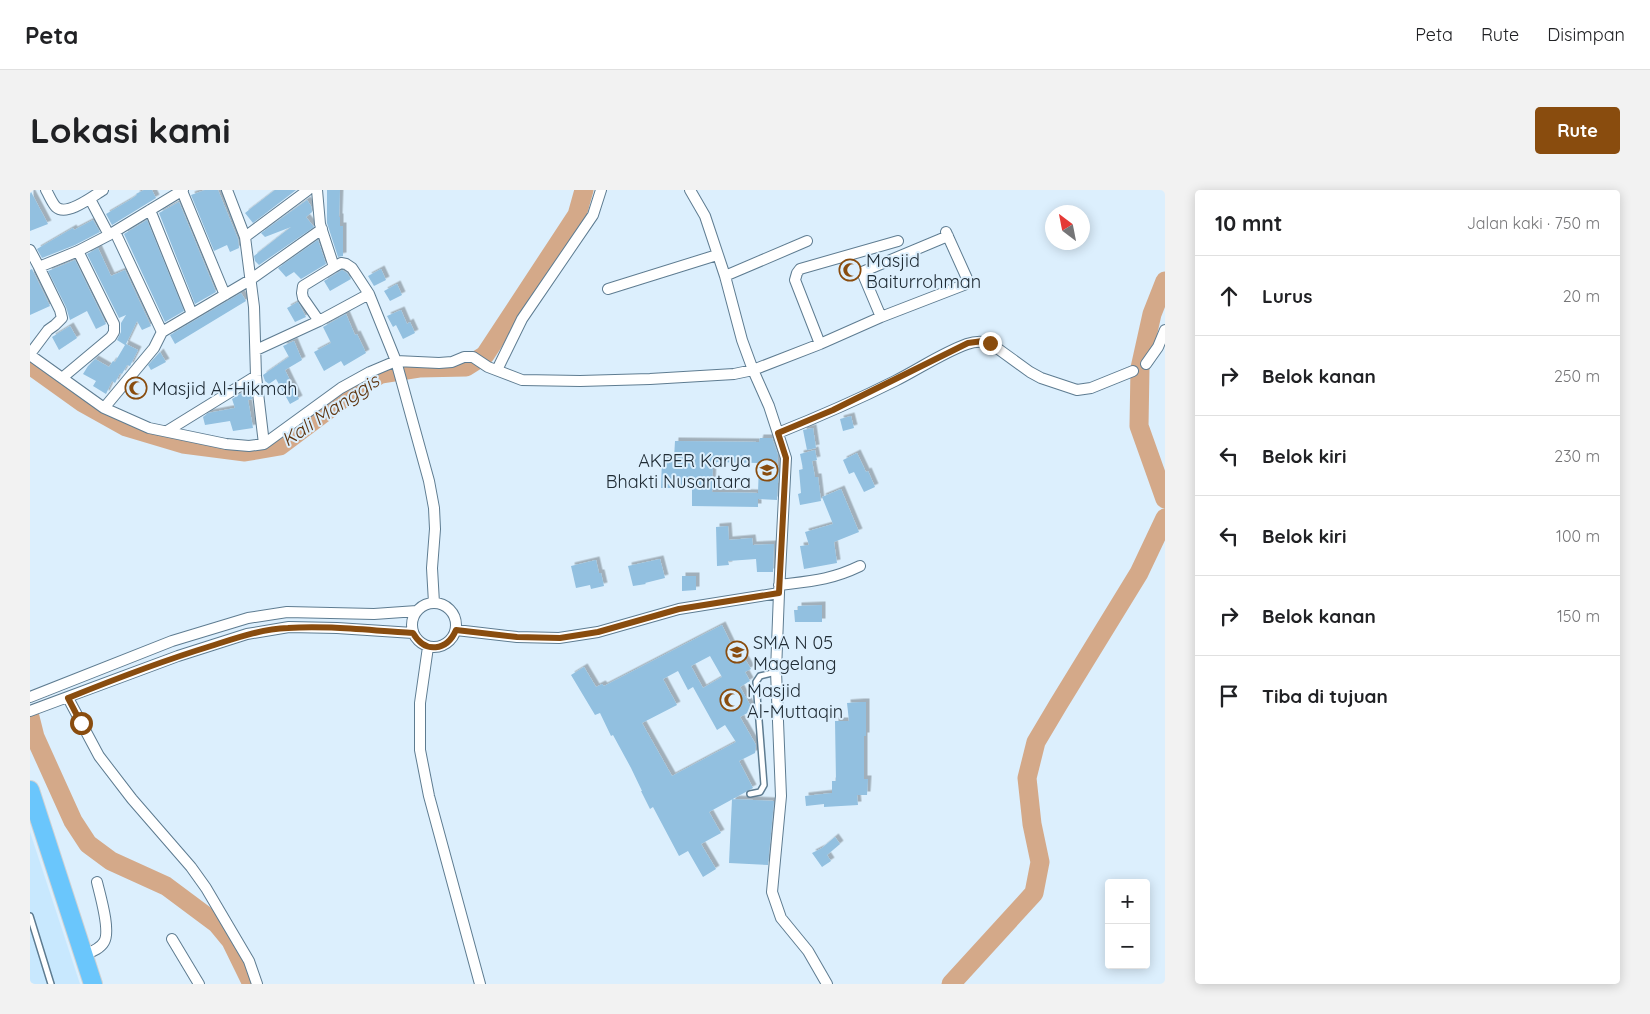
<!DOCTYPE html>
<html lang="id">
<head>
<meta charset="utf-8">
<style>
  :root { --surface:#fff; --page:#f2f2f2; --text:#202124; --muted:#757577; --line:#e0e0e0; --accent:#894c0e }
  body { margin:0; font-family:Quicksand,sans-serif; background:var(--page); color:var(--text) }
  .controls { position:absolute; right:15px; bottom:15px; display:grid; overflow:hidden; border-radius:5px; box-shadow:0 2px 12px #0003 }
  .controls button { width:45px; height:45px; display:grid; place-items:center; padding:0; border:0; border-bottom:1px solid var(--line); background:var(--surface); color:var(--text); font:25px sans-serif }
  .compass { position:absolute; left:1015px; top:15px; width:45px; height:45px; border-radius:50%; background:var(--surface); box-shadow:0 2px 12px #0003; rotate:328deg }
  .stop { position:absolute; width:15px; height:15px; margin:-11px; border:4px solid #894c0e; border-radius:50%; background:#fff }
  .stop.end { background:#894c0e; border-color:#fff; box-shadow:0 1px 5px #0008 }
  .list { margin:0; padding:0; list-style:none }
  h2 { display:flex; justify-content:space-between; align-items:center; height:65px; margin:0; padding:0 20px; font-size:21px }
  h2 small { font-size:16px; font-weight:400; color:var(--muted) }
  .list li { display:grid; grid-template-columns:32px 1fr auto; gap:15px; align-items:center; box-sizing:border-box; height:80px; padding:0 20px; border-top:1px solid var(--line) }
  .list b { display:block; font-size:19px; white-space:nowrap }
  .list em { font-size:16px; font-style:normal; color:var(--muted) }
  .icon { flex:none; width:28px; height:28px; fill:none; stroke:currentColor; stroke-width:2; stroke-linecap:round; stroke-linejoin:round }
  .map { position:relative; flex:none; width:1135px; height:794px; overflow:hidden; border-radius:5px }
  header { display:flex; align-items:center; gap:30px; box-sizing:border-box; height:70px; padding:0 25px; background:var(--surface); border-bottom:1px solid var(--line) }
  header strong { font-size:24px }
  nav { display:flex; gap:28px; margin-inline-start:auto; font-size:18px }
  .intro { display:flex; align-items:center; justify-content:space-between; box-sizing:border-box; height:120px; padding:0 30px }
  h1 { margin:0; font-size:35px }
  .button { padding:12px 22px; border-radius:5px; background:var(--accent); color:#fff; font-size:18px; font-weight:700 }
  main { display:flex; gap:30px; padding:0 30px }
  aside { flex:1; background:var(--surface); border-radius:5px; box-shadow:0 2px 12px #0003 }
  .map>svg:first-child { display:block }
</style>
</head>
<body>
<header>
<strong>Peta</strong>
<nav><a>Peta</a><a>Rute</a><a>Disimpan</a></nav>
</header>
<div class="intro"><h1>Lokasi kami</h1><a class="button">Rute</a></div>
<main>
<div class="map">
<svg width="1135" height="794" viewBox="0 0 1135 794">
  <defs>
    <filter id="shadow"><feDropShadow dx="3.5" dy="-3.5" stdDeviation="0" flood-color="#0004"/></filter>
  </defs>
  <rect width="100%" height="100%" fill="#dceffd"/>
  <path fill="#c8e8fe" d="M0 642 50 794H0Z"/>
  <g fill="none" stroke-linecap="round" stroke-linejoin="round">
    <path stroke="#d4a989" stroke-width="19" d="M1135 91 1122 124 1110 178 1109 236 1135 309
      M0 175 53 213 96 237 153 254 215 262 250 256 334 193 351 184 389 178 436 177 455 165 547 25 554 0
      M0 527 5 547 43 631 58 654 81 671 136 696 187 734 201 751 222 794
      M921 794 1004 703 1010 672 1002 634 997 588 1006 552 1028 515 1109 383 1135 328"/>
  </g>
  <path fill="#92c0e0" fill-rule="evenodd" filter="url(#shadow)" d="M0 0 18 34 0 41Z
    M114 0H122L126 8 82 35 76 24 100 10 107 5 106 4Z
    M175 0H188L208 49 209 58 200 62 197 55 184 61 161 5Z
    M245 0H266L223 33 215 23Z
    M297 0H310L309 27H310V36H313V66L308 67 297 33Z
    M277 10 281 16 282 22 276 27 284 37 229 75 225 71 224 66 261 37 235 47 231 43Z
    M149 12 186 102 165 114 129 23Z
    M63 30 70 42 45 55 12 68 7 59 43 38 44 40Z
    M117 30 154 121 135 132 94 44Z
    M288 50 296 74 271 89 264 82 256 87 248 78Z
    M68 58 81 86 95 80 121 136 112 140 107 131 96 154 108 160 100 176 97 175 92 184 90 183 85 193 82 191 76 204 63 196 66 191 53 184 58 176 65 169 79 177 83 171 85 172 95 155 87 150 91 142V133L96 125 89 128 57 64Z
    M45 70 76 134 66 139 57 121 40 130 36 117 18 81Z
    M2 79 20 116 0 125V80Z
    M351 79 356 90 344 96 338 86Z
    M312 80 317 83 321 89 300 101 294 91Z
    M367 94 372 105 360 111 354 101Z
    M211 103 216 111 145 154 140 145Z
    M268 112 276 127 265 132 257 118Z
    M371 120 377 134 380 132 385 143 373 149 366 135 363 137 357 126Z
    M316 124 325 145 327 144 336 163 314 176 311 171 294 181 284 162 301 153 293 137Z
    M40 136 47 148 29 160 22 147Z
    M264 151 272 170 255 180 269 209 260 214 246 189 239 194 235 191 233 185 259 167 253 156Z
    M130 162 136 172 121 180 118 175Z
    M220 198 222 209 218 210 223 238 203 241 200 231 175 235 173 227 178 223 205 218 202 209Z
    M821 226 824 238 813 241 810 229Z
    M783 238 786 258 777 260 773 240Z
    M730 248H742L748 265 747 276H749L747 310 728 309V303V317L662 316V298H631L632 268H644L645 251 729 252ZM683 272 729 273 728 303 682 302Z
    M785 260 787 270 782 271 785 287H788L791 311 770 315 768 304 771 303 769 280 773 279 770 264Z
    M827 263 836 282 838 281 845 297 834 302 824 282 819 284 813 270Z
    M811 299 829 342 804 352 807 373 774 379 770 356 779 355 775 342 803 334 792 307Z
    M698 336 699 350 722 348 723 355 744 354 743 382H727L726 369 698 371 699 375 687 376 686 337Z
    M630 369 635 388 615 393 616 394 603 396 598 376Z
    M566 370 569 383H571L574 396 561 399 560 395 546 398 541 376Z
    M652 386H666V400L652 401Z
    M792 415V432H765L764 420H768V416Z
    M692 435 706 464 710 461 721 479 715 482 720 491 710 497 723 520 710 527 726 555 725 563 709 571 723 598 679 622 691 643 671 654 686 679 673 687 658 661 649 666 623 617 620 619 611 601H612L601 578 583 545 581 546 570 523 565 525 541 485 554 477 566 497 572 494 574 496ZM680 466 692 487 673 498 661 476ZM648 481 658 500 663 497 687 540 695 535 706 552 642 586 612 533 647 515 633 489Z
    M831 512H836V546H834V589H838L837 605H827L828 615 794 617V614L776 616 775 606 802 603V591H806L805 531H819L817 513Z
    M702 609 744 611 738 675 699 673Z
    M805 647 810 654 797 665 801 671 792 677 782 663 792 658Z"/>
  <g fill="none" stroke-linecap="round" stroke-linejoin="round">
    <g stroke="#5e7c91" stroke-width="8">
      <path id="service" d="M720 604 730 602 734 595 726 492 730 486 746 482
        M0 726 21 794"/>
    </g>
    <g stroke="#5e7c91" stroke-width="12">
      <path id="minor" d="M16 0C19 5 22 13 26 17 37 27 63 6 73 0
        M197 0 215 47 224 117 226 186 234 254
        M287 0 290 34 304 77
        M660 0 675 26 695 86 712 150 723 180 739 216 756 268 749 403
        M152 1 195 105
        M60 9 79 45
        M120 20 162 124
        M85 42 132 142
        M215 47 278 0
        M0 60 9 77 48 61 79 45 153 0
        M695 86 777 51
        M578 99 687 65
        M851 127 832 82 918 46
        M289 131 273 108 272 103 273 96 304 77 311 73 316 74 322 78 339 104
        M790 154 765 90 767 83 770 79 868 51
        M226 160 289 131 339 104 366 171 399 291 404 318 405 339 402 378 404 413
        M0 164 18 140 25 135 32 128 30 120 9 77
        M0 165 74 218 119 238 196 254 219 256 234 254 311 198 340 182 366 171 409 173 422 172 434 167H443L458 177 492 190 550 191 620 189 704 184 723 180 790 154 851 127 939 93 916 42
        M1116 174 1128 157 1135 140
        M467 180 492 129 563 25 571 0
        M32 188 81 147 84 142V134L48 61
        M74 218 124 158 132 142 220 90 292 39
        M137 241 226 186
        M748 243C788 227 827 210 865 191 889 179 912 163 937 154 945 151 952 151 960 153L1000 182 1011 188 1047 200 1061 198 1103 181
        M749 395C781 391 801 390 830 376
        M382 435a22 22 0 1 1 44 0a22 22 0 1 1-44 0Z
        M426 440 487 447 529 448 568 442 649 419 749 403 746 481 751 606 742 702 751 728 778 761 797 794
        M398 457 390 513V560L399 606 450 794
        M0 507 142 451 218 428 257 422 344 424 387 421
        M38 508 69 566 102 609 161 677 176 698 219 771 227 794
        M0 521 148 466 217 444 259 437 307 438 383 443
        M142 749 169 794
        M54 765C61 762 70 759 74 752 81 741 70 705 67 692"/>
    </g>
    <g stroke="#ced1d3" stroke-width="20">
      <path id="trunk" d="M0 600 63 794"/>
    </g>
    <use href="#service" stroke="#fff" stroke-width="5"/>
    <use href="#minor" stroke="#fff" stroke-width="10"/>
    <use href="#trunk" stroke="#6ac6fc" stroke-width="18"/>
  </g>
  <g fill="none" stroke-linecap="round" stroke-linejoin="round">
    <path stroke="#894c0e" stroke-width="6" d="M51 533 38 508C85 489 132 471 181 456 206 448 231 439 258 438 298 435 343 441 383 443 395 464 417 461 426 440L487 447 530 448 568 442 649 419 749 403 756 268 748 243 803 220 938 153 953 151 960 153"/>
  </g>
  <defs>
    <g id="mosque-ring" transform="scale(1.125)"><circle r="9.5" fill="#dceffd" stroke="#894c0e" stroke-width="1.5"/><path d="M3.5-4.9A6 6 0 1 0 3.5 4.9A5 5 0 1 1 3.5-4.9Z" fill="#894c0e"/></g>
    <g id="university-ring" transform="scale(1.125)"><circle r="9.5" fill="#dceffd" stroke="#894c0e" stroke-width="1.5"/><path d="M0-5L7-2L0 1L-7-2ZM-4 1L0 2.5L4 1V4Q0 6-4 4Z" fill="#894c0e"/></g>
    <g id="school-ring" transform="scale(1.125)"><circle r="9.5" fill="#dceffd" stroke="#894c0e" stroke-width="1.5"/><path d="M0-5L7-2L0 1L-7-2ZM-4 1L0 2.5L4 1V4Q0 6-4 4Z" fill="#894c0e"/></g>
  </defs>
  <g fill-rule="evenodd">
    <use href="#mosque-ring" x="820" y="80"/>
    <use href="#mosque-ring" x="106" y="198"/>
    <use href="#university-ring" x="737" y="280"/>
    <use href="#school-ring" x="707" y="462"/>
    <use href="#mosque-ring" x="701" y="510"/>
  </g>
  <g text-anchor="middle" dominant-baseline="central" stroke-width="4" stroke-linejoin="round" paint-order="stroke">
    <g font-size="18" fill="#202c35" stroke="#dceffd" text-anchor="start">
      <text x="836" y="70">Masjid<tspan x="836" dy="21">Baiturrohman</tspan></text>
      <text x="122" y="198">Masjid Al-Hikmah</text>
      <text x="721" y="270" text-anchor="end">AKPER Karya<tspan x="721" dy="21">Bhakti Nusantara</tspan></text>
      <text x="723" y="452">SMA N 05<tspan x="723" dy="21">Magelang</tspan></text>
      <text x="717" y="500">Masjid<tspan x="717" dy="21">Al-Muttaqin</tspan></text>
    </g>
    <g font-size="19" font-style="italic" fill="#5e340f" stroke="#dceffd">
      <text transform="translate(300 220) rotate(-34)">Kali Manggis</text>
    </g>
  </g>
</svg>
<div class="controls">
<button>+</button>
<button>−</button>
</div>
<svg class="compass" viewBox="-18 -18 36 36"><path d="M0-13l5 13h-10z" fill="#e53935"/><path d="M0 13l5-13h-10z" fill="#757577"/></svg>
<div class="stop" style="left:51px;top:533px"></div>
<div class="stop end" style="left:960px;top:153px"></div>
</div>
<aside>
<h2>10 mnt<small>Jalan kaki · 750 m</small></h2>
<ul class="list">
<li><svg class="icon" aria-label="ahead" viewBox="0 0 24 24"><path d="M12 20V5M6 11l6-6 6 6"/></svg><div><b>Lurus</b></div><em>20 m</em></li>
<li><svg class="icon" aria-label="right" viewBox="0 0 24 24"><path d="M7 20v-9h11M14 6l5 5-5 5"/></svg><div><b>Belok kanan</b></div><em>250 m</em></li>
<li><svg class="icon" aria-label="left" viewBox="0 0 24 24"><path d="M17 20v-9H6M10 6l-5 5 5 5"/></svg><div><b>Belok kiri</b></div><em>230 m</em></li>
<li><svg class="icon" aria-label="left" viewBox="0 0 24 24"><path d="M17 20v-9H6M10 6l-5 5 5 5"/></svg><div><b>Belok kiri</b></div><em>100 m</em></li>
<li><svg class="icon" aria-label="right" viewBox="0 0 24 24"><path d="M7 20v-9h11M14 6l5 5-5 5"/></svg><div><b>Belok kanan</b></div><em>150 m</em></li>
<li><svg class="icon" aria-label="arrive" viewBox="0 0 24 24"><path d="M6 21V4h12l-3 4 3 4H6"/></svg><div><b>Tiba di tujuan</b></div></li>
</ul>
</aside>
</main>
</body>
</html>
